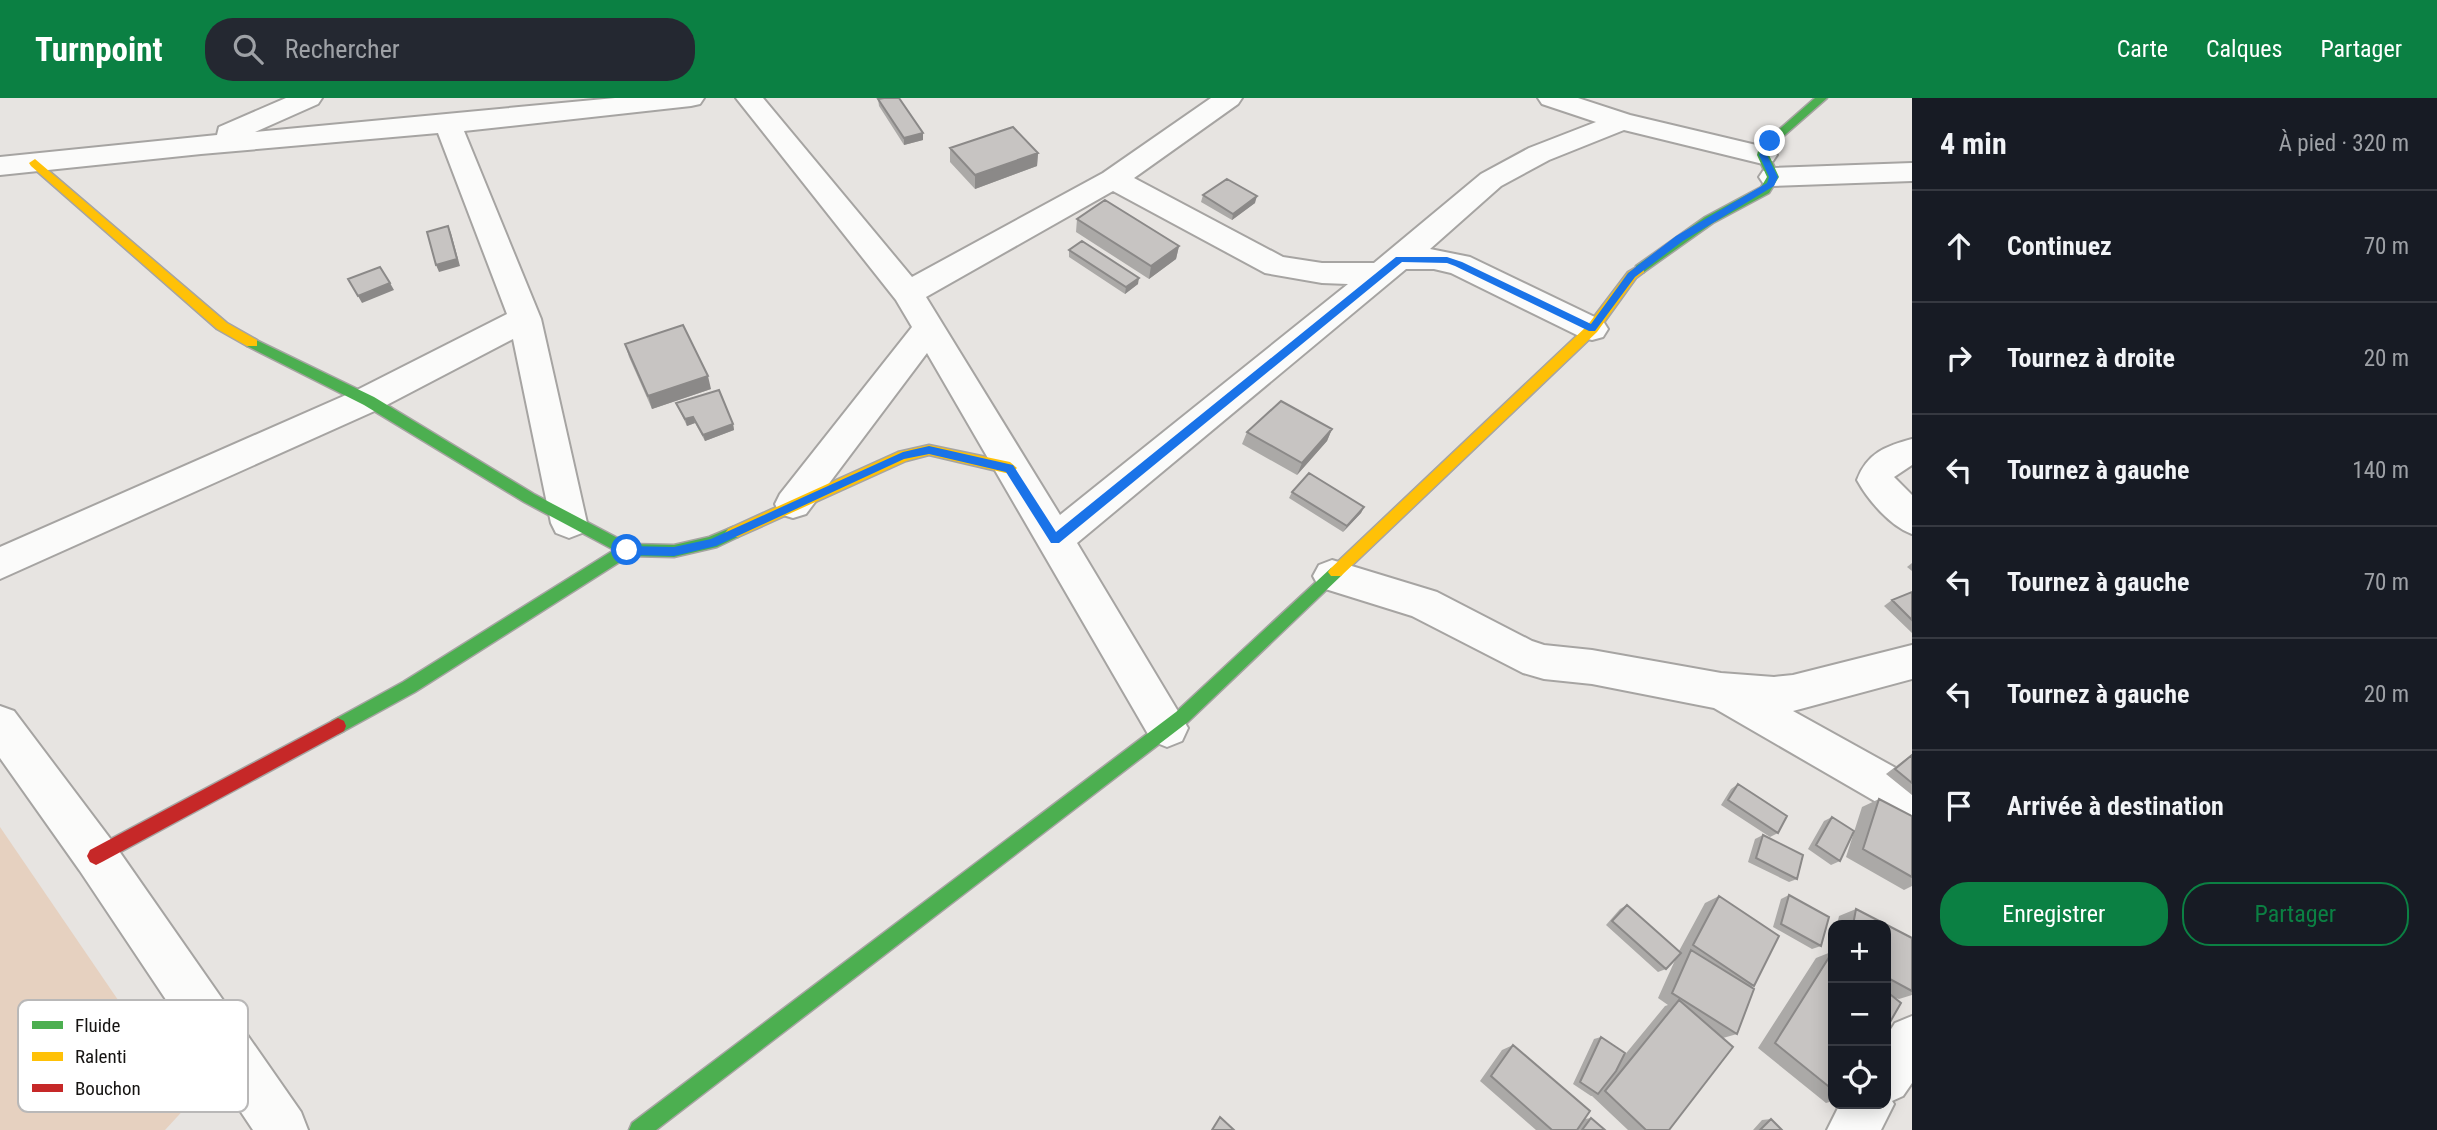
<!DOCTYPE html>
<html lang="fr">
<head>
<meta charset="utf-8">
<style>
  :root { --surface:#171b24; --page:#242831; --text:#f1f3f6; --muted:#9ea1a6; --line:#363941; --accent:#0b8043 }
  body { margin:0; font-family:"Roboto Condensed",sans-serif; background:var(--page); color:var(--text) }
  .controls { position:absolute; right:21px; bottom:21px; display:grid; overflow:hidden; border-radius:14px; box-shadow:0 4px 18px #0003 }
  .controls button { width:63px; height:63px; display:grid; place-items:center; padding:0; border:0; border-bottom:2px solid var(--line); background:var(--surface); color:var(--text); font:35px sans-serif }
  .stop { position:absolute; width:21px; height:21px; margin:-16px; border:5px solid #1a73e8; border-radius:50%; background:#fff }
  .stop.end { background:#1a73e8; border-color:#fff; box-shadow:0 2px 7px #0008 }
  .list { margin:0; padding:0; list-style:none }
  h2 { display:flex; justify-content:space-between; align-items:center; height:91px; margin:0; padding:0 28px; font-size:30px }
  h2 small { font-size:23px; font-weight:400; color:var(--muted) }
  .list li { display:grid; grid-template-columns:46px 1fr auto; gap:21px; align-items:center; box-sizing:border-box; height:112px; padding:0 28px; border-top:2px solid var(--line) }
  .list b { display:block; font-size:26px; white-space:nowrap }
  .list em { font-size:23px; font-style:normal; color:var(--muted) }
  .actions { display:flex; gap:14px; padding:21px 28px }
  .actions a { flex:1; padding:16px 0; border:2px solid var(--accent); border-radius:28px; text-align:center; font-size:24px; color:var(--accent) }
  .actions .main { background:var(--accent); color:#fff }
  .icon { flex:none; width:38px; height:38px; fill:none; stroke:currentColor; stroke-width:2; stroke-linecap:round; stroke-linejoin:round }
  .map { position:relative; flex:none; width:1912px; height:1032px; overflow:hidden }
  header { display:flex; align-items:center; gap:42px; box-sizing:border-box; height:98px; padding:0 35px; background:var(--accent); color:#fff }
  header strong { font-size:33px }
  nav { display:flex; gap:38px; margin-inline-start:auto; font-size:24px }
  .search { width:490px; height:63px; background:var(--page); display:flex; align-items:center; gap:18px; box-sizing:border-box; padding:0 24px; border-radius:28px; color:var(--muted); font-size:26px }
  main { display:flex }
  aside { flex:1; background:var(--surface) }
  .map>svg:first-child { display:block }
</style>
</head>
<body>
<header>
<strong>Turnpoint</strong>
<div class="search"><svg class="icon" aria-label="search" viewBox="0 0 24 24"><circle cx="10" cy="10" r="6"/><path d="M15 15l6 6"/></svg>Rechercher</div>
<nav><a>Carte</a><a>Calques</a><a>Partager</a></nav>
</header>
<main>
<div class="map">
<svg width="1912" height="1032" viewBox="0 0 1912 1032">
  <rect width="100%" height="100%" fill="#e7e4e1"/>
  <path fill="#e6d1c0" d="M0 729 189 1006 165 1032H0Z"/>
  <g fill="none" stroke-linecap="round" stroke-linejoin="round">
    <g stroke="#a6a4a2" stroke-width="4">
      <path id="street" d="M286 0H322L318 6 255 34 615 0H704L700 6 691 8 464 33 541 221 587 425 582 435 569 440 556 435 551 425 513 241 379 311 0 481V449L355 293 507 216 438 35 201 56 0 77V59L217 37 219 29Z
        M736 0H763L912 179 1103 75 1211 0H1242L1238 6 1134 80 1283 159 1322 165H1374L1481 76 1529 50 1596 24 1542 6 1538 0H1578L1630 17 1773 51 1777 57 1773 63 1763 66 1624 32 1549 62 1501 88 1430 151 1470 159 1603 223 1608 231 1603 239 1592 242 1581 239 1451 175 1434 171H1406L1077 445 1188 630 1182 643 1167 649 1152 643 927 255 806 416 793 420 780 416 775 406 780 396 912 229 896 202ZM1113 93 1265 175 1322 185 1348 186 1060 417 926 199Z
        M1912 65V83L1773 88 1763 85 1759 79 1763 73 1773 70Z
        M1912 341V367L1894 379 1912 397V436C1890 428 1868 402 1857 382 1867 355 1886 348 1912 341Z
        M1332 462 1437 494 1532 543 1544 547 1592 552 1721 575 1774 579 1793 577 1912 547V581L1793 613 1912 679V722L1897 716 1714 610 1592 586 1544 581 1523 575 1412 518 1319 489 1313 478 1319 467Z
        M0 608 14 613 112 743 301 1014 308 1032H253L80 773 0 660Z
        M1912 918V985L1903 998 1892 1003 1894 1006 1881 1032H1827L1840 1006H1886V939L1895 925Z"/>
    </g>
    <g stroke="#a6a4a2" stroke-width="3">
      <path id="fast" d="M1815 0H1827L1770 50 1769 57 1779 79 1769 95 1713 125 1644 174H1636V168L1705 119 1761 89 1767 79 1757 57 1759 49Z
        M252 240 374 299 534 396 629 446 674 447 709 439 733 429 741 435 738 439 717 449 674 459 629 458 415 594 344 633 338 636 332 633 330 628 332 623 403 584 614 452 524 404 364 307 247 248V242Z
        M1336 468 1341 470 1344 474 1341 478 1188 624 656 1032H629L632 1025 1176 614 1331 470Z"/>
    </g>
    <g stroke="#a6a4a2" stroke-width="3">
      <path id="slow" d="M35 61 227 225 257 242V248H247L217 231 31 68 29 65Z
        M1640 167 1644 168V174L1636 180 1597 234 1341 478H1331L1328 474 1331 470 1587 228 1628 174Z
        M929 347 1010 364 1017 370 1010 376 929 357 906 363 738 439H728L725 435 728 431 898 354Z"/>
    </g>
    <g stroke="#a6a4a2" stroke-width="3">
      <path id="jam" d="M338 620 344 623 346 628 344 633 102 764 96 767 90 764 87 758 90 752Z"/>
    </g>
    <use href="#street" fill="#fbfbfa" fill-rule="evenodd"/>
    <use href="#fast" fill="#4caf50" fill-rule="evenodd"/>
    <use href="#slow" fill="#ffc107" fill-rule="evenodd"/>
    <use href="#jam" fill="#c62828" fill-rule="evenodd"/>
  </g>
  <path fill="#aba9a7" d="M878 1 923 42 904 47 879 8Z
    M950 50 1038 55 1037 68 975 91 950 64Z
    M1203 97 1255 105 1232 122 1201 104Z
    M1077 121 1179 148 1176 161 1149 181 1076 134Z
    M1069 152 1138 186 1125 196 1069 159Z
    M625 246 711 291 652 311 629 259Z
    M676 305 733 326 734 332 705 343 695 325 687 328Z
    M1332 331 1327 343 1297 377 1242 346 1247 334Z
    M1292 394 1364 409 1361 415 1343 434 1289 400Z
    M1912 465V473L1907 469Z
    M1912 494V535L1884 508 1892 502Z
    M1912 656V697L1886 676Z
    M1738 686 1778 735 1770 739 1721 707 1731 691Z
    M1879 701 1912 718V788L1904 792 1846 759 1862 709Z
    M1832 719 1840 763 1831 767 1808 751 1824 723Z
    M1763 737 1797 781 1789 784 1748 764 1755 741Z
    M1789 797 1821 848 1812 851 1773 829 1781 801Z
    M1719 798 1754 888 1751 889 1737 936 1723 940 1669 1032H1628L1592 998H1591L1573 986 1594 941 1601 939 1623 959 1665 908 1668 907 1658 900 1676 860 1666 871 1658 874 1606 827 1620 811 1627 807 1679 853 1705 805Z
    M1856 811 1912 840V897L1899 901 1893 899 1886 931V827H1837L1839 818Z
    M1833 845V1003L1826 1005 1758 950 1816 860 1831 854Z
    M1513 947 1585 1021 1591 1020 1605 1032H1536L1480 983 1502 952Z
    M1771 1021 1782 1032H1753L1762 1022Z"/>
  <path fill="#8b8988" d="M923 35V42L904 47V40Z
    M1038 55 1037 68 975 91V77Z
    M1257 98 1255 105 1232 122 1233 116Z
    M448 128 451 135 460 168 439 174 436 167Z
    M1179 148 1176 161 1149 181 1151 168Z
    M1139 180 1138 186 1125 196 1126 189Z
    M390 185 394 192 362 205 358 198Z
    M708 278 711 291 652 311 648 298Z
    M693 319 695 325 687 328 685 321Z
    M733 326 734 332 705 343 703 337Z
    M1332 331 1327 343 1297 377 1302 365Z
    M1364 409 1361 415 1343 434 1347 428Z"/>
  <path fill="#c7c4c2" stroke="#8b8988" stroke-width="2" d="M884 0H899L923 35 904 40 878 1Z
    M1013 29 1038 55 975 77 950 50Z
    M1227 81 1257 98 1233 116 1203 97Z
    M1105 102 1179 148 1151 168 1077 121Z
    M448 128 457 161 436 167 427 134Z
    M1082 143 1139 180 1126 189 1069 152Z
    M380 169 390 185 358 198 348 181Z
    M683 227 708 278 648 298 625 246Z
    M719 292 733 326 703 337 693 319 685 321 676 305Z
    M1281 303 1332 331 1302 365 1247 334Z
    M1309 375 1364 409 1347 428 1292 394Z
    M1912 494V522L1892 502Z
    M1912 657V685L1895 671Z
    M1738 686 1787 718 1778 735 1728 702Z
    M1879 701 1912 718V779L1863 751Z
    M1832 719 1854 733 1840 763 1816 747Z
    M1763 737 1803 757 1797 781 1756 760Z
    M1789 797 1829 819 1821 848 1781 826Z
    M1719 798 1779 838 1754 888 1693 847Z
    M1627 807 1681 855 1666 871 1612 823Z
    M1856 811 1912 840V893L1886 879V827H1853Z
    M1691 852 1754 891 1737 936 1672 895Z
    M1833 853V992L1775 945Z
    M1886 893 1901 905 1886 931Z
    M1679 902 1733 949 1669 1032H1646L1605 993Z
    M1601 939 1625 955 1616 973 1598 996 1580 984Z
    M1513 947 1590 1013 1577 1032H1552L1491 978Z
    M1220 1019 1234 1032H1212Z
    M1591 1020 1605 1032H1582Z
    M1771 1021 1782 1032H1760Z"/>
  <path fill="#1a73e8" d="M1770 40 1774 43 1767 57 1778 79 1774 88 1683 143 1635 179 1595 233H1589L1455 168 1447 165 1402 164 1059 445H1051L1006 374 929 356 904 361 716 448 674 458 627 457 622 452 627 448 674 449 711 441 903 354 929 348 1013 367 1056 434 1396 159H1447L1462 164 1591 226 1628 175 1676 138 1767 85 1769 79 1759 57Z"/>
  <rect x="18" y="902" width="230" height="112" rx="10" fill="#fff" stroke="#b9b8b8" stroke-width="2"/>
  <rect x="32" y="923" width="31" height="8" fill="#4caf50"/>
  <rect x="32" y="954" width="31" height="9" fill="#ffc107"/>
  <rect x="32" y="986" width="31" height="8" fill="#c62828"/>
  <g font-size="19" fill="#161412">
    <text x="75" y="934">Fluide</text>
    <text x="75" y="965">Ralenti</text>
    <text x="75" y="997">Bouchon</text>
  </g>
</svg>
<div class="controls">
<button>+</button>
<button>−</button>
<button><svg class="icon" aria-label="locate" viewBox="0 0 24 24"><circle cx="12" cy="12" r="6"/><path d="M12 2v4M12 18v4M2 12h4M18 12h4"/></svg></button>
</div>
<div class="stop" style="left:627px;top:452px"></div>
<div class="stop end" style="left:1770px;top:43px"></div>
</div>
<aside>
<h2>4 min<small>À pied · 320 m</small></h2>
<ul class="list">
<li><svg class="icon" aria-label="ahead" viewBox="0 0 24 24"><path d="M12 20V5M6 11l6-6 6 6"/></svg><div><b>Continuez</b></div><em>70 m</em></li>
<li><svg class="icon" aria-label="right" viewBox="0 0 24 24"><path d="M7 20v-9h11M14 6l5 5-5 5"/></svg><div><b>Tournez à droite</b></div><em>20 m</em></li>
<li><svg class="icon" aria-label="left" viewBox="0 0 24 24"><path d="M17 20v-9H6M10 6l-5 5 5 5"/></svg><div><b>Tournez à gauche</b></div><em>140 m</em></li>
<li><svg class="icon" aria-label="left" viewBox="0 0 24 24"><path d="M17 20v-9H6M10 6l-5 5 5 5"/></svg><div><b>Tournez à gauche</b></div><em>70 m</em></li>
<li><svg class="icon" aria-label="left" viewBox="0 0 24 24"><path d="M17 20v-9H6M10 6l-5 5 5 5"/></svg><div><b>Tournez à gauche</b></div><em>20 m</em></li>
<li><svg class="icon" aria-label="arrive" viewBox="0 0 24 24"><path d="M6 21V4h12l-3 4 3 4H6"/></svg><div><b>Arrivée à destination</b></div></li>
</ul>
<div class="actions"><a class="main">Enregistrer</a><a>Partager</a></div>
</aside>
</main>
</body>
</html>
